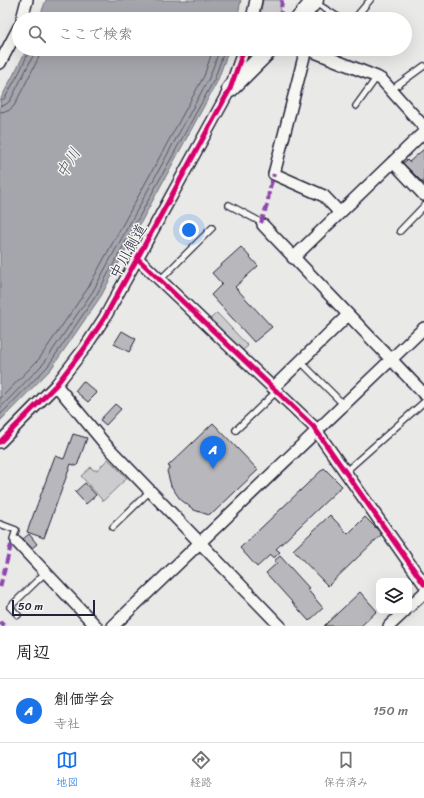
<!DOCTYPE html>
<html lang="ja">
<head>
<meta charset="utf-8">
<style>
  :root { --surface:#fff; --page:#f2f2f2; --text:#202124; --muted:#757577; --line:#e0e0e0; --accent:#1a73e8 }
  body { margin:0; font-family:Sriracha,"Klee One",sans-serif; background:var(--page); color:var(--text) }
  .controls { position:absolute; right:12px; bottom:12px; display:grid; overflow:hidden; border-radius:8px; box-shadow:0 4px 16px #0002 }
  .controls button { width:36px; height:36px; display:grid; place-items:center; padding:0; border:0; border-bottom:1px solid var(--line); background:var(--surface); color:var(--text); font:20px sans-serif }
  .scale { position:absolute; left:12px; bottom:10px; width:83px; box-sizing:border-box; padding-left:4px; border:2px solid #22223b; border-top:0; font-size:11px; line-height:14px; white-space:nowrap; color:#22223b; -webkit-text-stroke:3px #f6f6f2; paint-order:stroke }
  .you { position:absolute; left:189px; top:230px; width:14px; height:14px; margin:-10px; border:3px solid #fff; border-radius:50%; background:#1a73e8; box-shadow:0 0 0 6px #1a73e833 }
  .badge { display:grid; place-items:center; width:26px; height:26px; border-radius:50%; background:var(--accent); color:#fff; font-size:13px; font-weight:700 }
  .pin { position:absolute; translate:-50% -33px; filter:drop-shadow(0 1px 2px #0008) }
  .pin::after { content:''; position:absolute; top:21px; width:14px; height:12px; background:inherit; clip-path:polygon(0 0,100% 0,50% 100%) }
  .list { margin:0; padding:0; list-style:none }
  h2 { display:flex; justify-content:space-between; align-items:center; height:52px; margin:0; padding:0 16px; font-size:17px }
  h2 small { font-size:13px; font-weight:400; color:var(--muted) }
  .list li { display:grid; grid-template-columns:26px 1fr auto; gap:12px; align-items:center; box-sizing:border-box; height:64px; padding:0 16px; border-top:1px solid var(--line) }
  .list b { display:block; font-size:15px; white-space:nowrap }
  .list p { margin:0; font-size:13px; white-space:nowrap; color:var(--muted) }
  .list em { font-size:13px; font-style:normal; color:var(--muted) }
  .icon { flex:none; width:22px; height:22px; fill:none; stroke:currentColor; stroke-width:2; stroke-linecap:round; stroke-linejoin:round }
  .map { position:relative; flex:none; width:424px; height:626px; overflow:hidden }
  .search { position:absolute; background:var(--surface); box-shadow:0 4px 16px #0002; left:12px; right:12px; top:12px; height:44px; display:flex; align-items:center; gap:10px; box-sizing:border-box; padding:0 14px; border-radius:22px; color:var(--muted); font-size:15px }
  .sheet { height:116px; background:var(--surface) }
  nav { display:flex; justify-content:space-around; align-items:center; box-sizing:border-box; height:56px; border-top:1px solid var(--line); background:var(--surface); font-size:11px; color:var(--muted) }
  nav a { display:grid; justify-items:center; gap:2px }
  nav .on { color:var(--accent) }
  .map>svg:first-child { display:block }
</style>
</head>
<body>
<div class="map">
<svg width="424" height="626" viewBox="0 0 424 626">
  <rect width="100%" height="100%" fill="#e9e9e7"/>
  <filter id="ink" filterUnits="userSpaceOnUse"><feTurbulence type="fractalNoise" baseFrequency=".025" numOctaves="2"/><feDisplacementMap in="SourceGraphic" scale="8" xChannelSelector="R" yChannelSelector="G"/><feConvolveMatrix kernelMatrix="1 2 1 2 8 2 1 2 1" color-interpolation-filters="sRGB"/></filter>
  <g filter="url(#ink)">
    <path fill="#ccccce" stroke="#777784" d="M263 0H281L279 19H259Z
      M217 313 248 346 242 351 210 319Z
      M108 459 127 478 103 501 81 476 91 467 93 470H97Z"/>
    <path fill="#a5a5ac" stroke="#71717f" d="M46 0H241L237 19H39Z
      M27 49H229L217 82 101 296 51 369 0 421V100Z"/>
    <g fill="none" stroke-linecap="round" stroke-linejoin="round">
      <path stroke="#565668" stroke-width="1" d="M0 101 5 98 20 71 30 49
        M0 106 5 105 10 101 34 54 35 49
        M0 112 8 111 14 106 39 57 41 49
        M0 399 39 359 88 288 204 76 213 49
        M0 408 44 363 93 291 209 78 220 49
        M0 415 48 366 97 294 214 80 225 49"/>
    </g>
    <path fill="#b8b8bc" stroke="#22223b" d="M424 149V184L403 163 407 160 409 162Z
      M241 247 258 266 235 287 272 327 254 342 211 295 222 284 212 273Z
      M122 331 136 339 129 352 114 344Z
      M83 381 97 393 88 402 75 391Z
      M115 404 121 409 106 425 100 420Z
      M213 423 258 470 213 513 212 512 209 515 194 510 180 499 171 486 167 471 170 467 168 466Z
      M73 434 87 438 77 466 71 464 44 538 27 532 55 456 64 459Z
      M324 468 342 486 276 549 280 552 274 558 270 555 257 567 240 548Z
      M85 483 96 495 86 504 75 492Z
      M330 515 348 534 365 517 382 534 328 586 293 550Z
      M29 534 37 544 31 549 22 540Z
      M280 556 309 588 307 589 323 608 309 621 266 573 277 563 274 561Z
      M360 592 377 611 361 626H324Z"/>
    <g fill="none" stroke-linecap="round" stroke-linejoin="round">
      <g stroke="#22223b" stroke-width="8">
        <path id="lane" d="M314 2 341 19
          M349 19 355 18 370 0
          M391 90 424 66
          M356 106 377 77
          M229 205 257 220 263 225
          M400 231 424 206
          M160 280 212 228
          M300 361 344 405
          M236 430 277 391
          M345 472 424 402
          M0 524 16 530 13 539
          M113 527 150 491
          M18 615 10 607 45 573"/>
      </g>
      <g stroke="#22223b" stroke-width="14">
        <path id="street" d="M22 19 27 0
          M252 19 256 0
          M306 49 274 174 324 196 340 213
          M307 49 377 77 382 80 424 127
          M0 63 19 27
          M393 162 424 195
          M263 225 424 394
          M293 258 424 132
          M138 259 313 426 424 584
          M56 385 105 444 280 626
          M273 388 348 315
          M0 442 56 385 84 349 105 317 230 89 244 49
          M17 542 96 626
          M409 607 424 593
          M113 626 424 328
          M389 626 405 611"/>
      </g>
      <g stroke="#22223b" stroke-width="19">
        <path id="secondary" d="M299 19 315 0
          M230 89 270 49"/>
      </g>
      <use href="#lane" stroke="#f6f6f2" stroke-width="5.5"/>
      <use href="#street" stroke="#f6f6f2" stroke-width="11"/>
      <use href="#secondary" stroke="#f6f6f2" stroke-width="16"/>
      <path stroke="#8e44ad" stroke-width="4" stroke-dasharray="8 4" stroke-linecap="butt" d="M280 19 282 0
        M261 223 268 202 269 191 274 174
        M0 587 11 545
        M0 622 4 626"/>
      <g stroke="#f6f6f2" stroke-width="8">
        <path id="cycleway" d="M138 259 313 426 424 584
          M0 442 56 385 84 349 105 317 230 89 244 49"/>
      </g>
      <use href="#cycleway" stroke="#d6006c" stroke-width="5"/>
    </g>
  </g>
  <g text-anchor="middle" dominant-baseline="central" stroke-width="3" stroke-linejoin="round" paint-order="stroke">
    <g font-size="15" fill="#22223b" stroke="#f6f6f2">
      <text transform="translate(128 251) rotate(-61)">中川側道</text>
    </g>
    <g font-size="16" font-style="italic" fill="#565668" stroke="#f6f6f2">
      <text transform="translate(68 163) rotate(-59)">中川</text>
    </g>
  </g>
</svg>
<div class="controls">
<button><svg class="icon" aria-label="layers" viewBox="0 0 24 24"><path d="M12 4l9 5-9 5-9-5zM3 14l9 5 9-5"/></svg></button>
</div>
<div class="scale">50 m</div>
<div class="you"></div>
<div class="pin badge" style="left:213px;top:469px">A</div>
<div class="search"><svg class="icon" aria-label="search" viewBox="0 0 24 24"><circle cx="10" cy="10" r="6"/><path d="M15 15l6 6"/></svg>ここで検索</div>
</div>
<section class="sheet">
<h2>周辺<small></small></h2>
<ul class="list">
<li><span class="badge">A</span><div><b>創価学会</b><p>寺社</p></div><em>150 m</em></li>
</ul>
</section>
<nav>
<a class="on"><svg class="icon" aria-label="map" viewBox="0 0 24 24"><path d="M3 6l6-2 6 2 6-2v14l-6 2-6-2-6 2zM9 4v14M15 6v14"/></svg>地図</a>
<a><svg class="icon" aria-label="directions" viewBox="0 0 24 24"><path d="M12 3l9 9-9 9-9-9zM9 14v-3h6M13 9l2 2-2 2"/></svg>経路</a>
<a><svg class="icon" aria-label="saved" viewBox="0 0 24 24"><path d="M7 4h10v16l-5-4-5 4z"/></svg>保存済み</a>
</nav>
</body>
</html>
